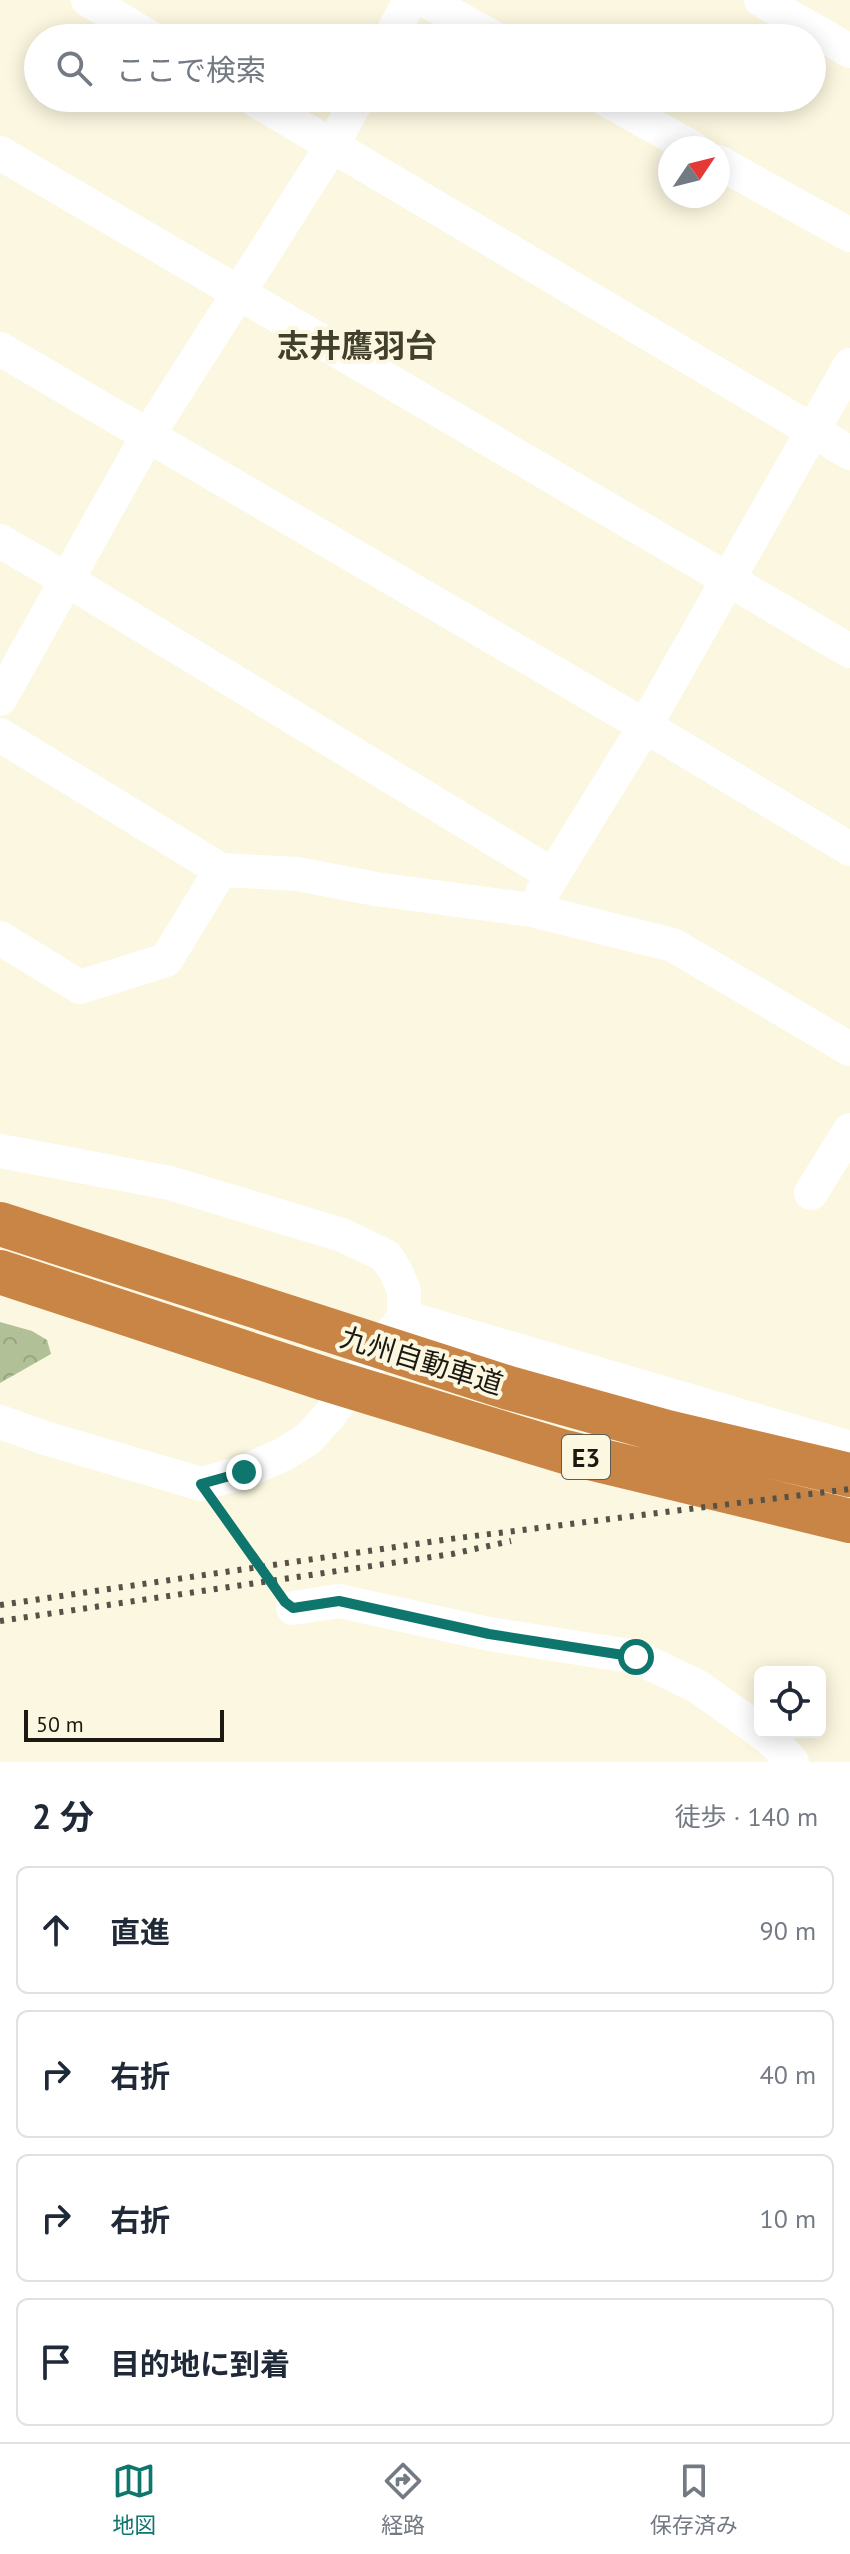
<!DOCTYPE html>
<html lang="ja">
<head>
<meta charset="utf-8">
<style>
  :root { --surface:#fff; --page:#f2f2f3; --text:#1f2937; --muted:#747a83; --line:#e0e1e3; --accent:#0f766e }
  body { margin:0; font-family:"PT Sans","Noto Sans JP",sans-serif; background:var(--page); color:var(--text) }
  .controls { position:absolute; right:24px; bottom:24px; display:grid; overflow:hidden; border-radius:12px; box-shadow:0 4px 20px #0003 }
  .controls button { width:72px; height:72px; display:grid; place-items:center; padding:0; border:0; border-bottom:2px solid var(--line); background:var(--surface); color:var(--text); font:40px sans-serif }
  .compass { position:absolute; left:658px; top:136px; width:72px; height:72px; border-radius:50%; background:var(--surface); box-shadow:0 4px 20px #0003; rotate:55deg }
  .scale { position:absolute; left:24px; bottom:20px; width:200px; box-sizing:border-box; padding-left:8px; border:4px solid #1b1912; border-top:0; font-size:22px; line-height:28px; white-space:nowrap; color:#1b1912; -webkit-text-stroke:6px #fbf7e0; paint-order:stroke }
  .stop { position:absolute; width:24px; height:24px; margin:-18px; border:6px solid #0f766e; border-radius:50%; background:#fff }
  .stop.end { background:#0f766e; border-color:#fff; box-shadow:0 2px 8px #0008 }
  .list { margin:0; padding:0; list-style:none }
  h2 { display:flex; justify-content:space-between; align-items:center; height:104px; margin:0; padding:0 32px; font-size:34px }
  h2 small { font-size:26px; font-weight:400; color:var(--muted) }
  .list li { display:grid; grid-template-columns:52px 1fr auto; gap:24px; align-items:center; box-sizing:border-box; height:128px; margin:0 16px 16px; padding:0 16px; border:2px solid var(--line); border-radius:12px }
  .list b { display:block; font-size:30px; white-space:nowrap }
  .list em { font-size:26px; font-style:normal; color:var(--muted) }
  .icon { flex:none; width:44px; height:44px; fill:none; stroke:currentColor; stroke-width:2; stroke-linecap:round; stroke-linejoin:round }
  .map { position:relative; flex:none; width:850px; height:1762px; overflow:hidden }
  .search { position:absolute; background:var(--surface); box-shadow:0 4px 20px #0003; left:24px; right:24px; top:24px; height:88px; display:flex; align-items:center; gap:20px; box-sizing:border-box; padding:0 28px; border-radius:44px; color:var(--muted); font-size:30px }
  .sheet { height:680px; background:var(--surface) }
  nav { display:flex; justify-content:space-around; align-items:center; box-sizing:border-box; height:112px; border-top:2px solid var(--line); background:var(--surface); font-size:22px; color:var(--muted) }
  nav a { display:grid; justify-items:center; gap:4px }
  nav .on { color:var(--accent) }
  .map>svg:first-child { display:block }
</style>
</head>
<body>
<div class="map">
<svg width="850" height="1762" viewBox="0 0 850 1762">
  <defs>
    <pattern id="forest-crowns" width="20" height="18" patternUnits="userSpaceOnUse" patternTransform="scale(2)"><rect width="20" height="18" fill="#b2c098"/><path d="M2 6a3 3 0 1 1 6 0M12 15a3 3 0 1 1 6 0" fill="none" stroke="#98a482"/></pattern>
  </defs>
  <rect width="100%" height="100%" fill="#fbf7e0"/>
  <path fill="url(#forest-crowns)" d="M0 1322 32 1331 47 1340 51 1354 0 1383Z"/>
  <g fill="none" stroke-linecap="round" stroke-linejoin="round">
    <path stroke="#9f9c8b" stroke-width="5" stroke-dasharray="4 6" stroke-linecap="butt" d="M218 1507 275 1587"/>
    <path stroke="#fff" stroke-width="34" d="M88 0 151 38
      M425 0 494 38
      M761 0 850 51
      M390 38 410 0
      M252 98 850 453
      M603 98 693 148
      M0 153 850 651
      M718 162 850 235
      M0 349 645 726 850 849
      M0 541 67 580 553 875
      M0 699 147 437 332 146 358 98
      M0 735 221 870 297 874 376 889 532 910 673 945 850 1049
      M542 893 645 726 850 365
      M0 938 80 987 166 960 221 870
      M0 1151 170 1183 342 1235 386 1256 396 1272 404 1291V1317L329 1416 308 1439 284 1454 244 1472 201 1484 45 1438 0 1422
      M811 1193 850 1130
      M404 1317 850 1448
      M293 1608 339 1601 489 1634 636 1657 697 1686 760 1731
      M761 1732 776 1744 792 1762"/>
    <path stroke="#c98546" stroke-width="44" d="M0 1224 509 1388 667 1432 850 1475
      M0 1272 325 1379 565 1452 850 1521"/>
    <path stroke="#555348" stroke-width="6" stroke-dasharray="4 8" stroke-linecap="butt" d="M0 1605 450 1539 850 1489
      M0 1621 452 1554 511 1541"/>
  </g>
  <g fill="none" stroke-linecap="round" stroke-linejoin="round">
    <path stroke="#0f766e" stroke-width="10" d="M244 1472 201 1484 285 1602 293 1608 339 1601 489 1634 636 1657"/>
  </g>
  <g text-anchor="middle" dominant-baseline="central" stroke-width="8" stroke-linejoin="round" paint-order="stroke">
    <rect fill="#fbf7e0" stroke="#5e5c50" stroke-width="2" x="562" y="1435" width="48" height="44" rx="6"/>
    <g font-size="26" font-weight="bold" fill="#1b1912">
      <text x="586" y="1457">E3</text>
    </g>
    <g font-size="28" fill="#1b1912" stroke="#fbf7e0">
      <text transform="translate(422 1360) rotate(17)">九州自動車道</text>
    </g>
    <g font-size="32" font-weight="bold" fill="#423f2c" stroke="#fbf7e0">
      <text x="357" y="345">志井鷹羽台</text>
    </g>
  </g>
</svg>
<div class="controls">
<button><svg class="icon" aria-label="locate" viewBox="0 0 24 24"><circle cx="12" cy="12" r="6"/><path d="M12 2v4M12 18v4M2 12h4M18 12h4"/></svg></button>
</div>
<svg class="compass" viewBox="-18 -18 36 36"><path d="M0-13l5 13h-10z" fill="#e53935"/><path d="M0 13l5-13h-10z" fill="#747a83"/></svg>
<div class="scale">50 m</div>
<div class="stop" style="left:636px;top:1657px"></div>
<div class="stop end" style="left:244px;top:1472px"></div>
<div class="search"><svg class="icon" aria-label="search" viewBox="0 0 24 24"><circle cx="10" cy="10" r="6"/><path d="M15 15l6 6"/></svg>ここで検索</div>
</div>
<section class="sheet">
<h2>2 分<small>徒歩 · 140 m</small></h2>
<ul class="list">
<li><svg class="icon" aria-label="ahead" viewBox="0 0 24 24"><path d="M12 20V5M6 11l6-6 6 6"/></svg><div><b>直進</b></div><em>90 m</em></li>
<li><svg class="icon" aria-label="right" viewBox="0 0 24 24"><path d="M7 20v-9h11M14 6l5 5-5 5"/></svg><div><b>右折</b></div><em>40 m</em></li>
<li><svg class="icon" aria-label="right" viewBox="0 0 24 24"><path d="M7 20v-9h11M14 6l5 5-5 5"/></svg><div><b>右折</b></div><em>10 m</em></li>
<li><svg class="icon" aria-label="arrive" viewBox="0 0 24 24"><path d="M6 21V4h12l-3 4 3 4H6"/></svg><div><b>目的地に到着</b></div></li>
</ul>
</section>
<nav>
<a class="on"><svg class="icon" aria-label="map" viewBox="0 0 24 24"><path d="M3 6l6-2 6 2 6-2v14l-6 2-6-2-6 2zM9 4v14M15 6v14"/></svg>地図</a>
<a><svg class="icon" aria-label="directions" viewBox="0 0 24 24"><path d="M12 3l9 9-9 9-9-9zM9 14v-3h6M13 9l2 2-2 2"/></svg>経路</a>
<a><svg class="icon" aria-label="saved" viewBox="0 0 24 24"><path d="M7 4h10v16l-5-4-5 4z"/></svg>保存済み</a>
</nav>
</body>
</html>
